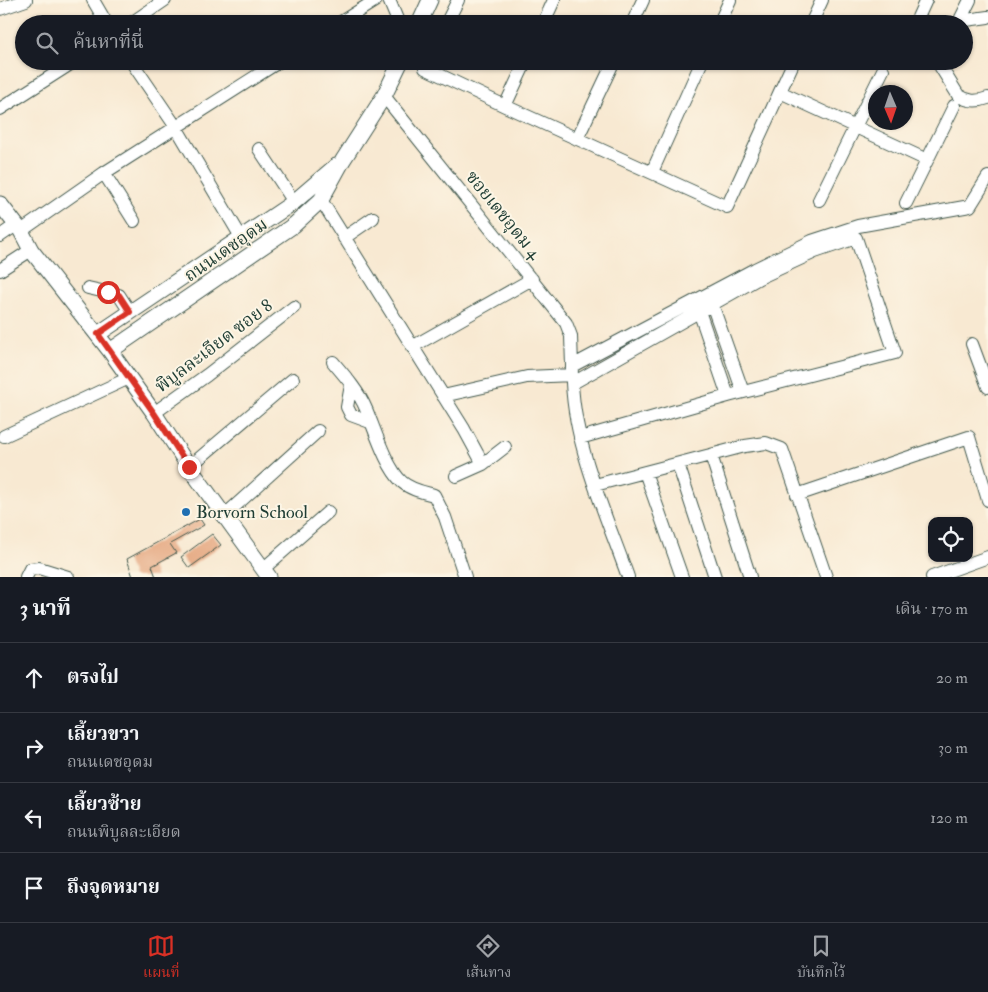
<!DOCTYPE html>
<html lang="th">
<head>
<meta charset="utf-8">
<style>
  :root { --surface:#171b24; --page:#242831; --text:#f1f3f6; --muted:#9ea1a6; --line:#363941; --accent:#d93025 }
  body { margin:0; font-family:"IM FELL Double Pica","Noto Serif Thai",serif; background:var(--page); color:var(--text) }
  .controls { position:absolute; right:15px; bottom:15px; display:grid; overflow:hidden; border-radius:10px; box-shadow:0 1px 4px #0004 }
  .controls button { width:45px; height:45px; display:grid; place-items:center; padding:0; border:0; border-bottom:1px solid var(--line); background:var(--surface); color:var(--text); font:25px sans-serif }
  .compass { position:absolute; left:868px; top:85px; width:45px; height:45px; border-radius:50%; background:var(--surface); box-shadow:0 1px 4px #0004; rotate:178deg }
  .stop { position:absolute; width:15px; height:15px; margin:-11px; border:4px solid #d93025; border-radius:50%; background:#fff }
  .stop.end { background:#d93025; border-color:#fff; box-shadow:0 1px 5px #0008 }
  .list { margin:0; padding:0; list-style:none }
  h2 { display:flex; justify-content:space-between; align-items:center; height:65px; margin:0; padding:0 20px; font-size:21px }
  h2 small { font-size:16px; font-weight:400; color:var(--muted) }
  .list li { display:grid; grid-template-columns:32px 1fr auto; gap:15px; align-items:center; box-sizing:border-box; height:70px; padding:0 20px; border-top:1px solid var(--line) }
  .list b { display:block; font-size:19px; white-space:nowrap }
  .list p { margin:0; font-size:16px; white-space:nowrap; color:var(--muted) }
  .list em { font-size:16px; font-style:normal; color:var(--muted) }
  .icon { flex:none; width:28px; height:28px; fill:none; stroke:currentColor; stroke-width:2; stroke-linecap:round; stroke-linejoin:round }
  .map { position:relative; flex:none; width:988px; height:577px; overflow:hidden }
  .search { position:absolute; background:var(--surface); box-shadow:0 1px 4px #0004; left:15px; right:15px; top:15px; height:55px; display:flex; align-items:center; gap:12px; box-sizing:border-box; padding:0 18px; border-radius:28px; color:var(--muted); font-size:19px }
  .sheet { height:345px; background:var(--surface) }
  nav { display:flex; justify-content:space-around; align-items:center; box-sizing:border-box; height:70px; border-top:1px solid var(--line); background:var(--surface); font-size:14px; color:var(--muted) }
  nav a { display:grid; justify-items:center; gap:2px }
  nav .on { color:var(--accent) }
  .map>svg:first-child { display:block }
</style>
</head>
<body>
<div class="map">
<svg width="988" height="577" viewBox="0 0 988 577">
  <rect width="100%" height="100%" fill="#fcf5e5"/>
  <filter id="ink" filterUnits="userSpaceOnUse"><feTurbulence type="fractalNoise" baseFrequency=".02" numOctaves="2"/><feDisplacementMap in="SourceGraphic" scale="10" xChannelSelector="R" yChannelSelector="G"/><feConvolveMatrix kernelMatrix="1 2 1 2 8 2 1 2 1" color-interpolation-filters="sRGB"/></filter>
  <filter id="wash" filterUnits="userSpaceOnUse"><feTurbulence type="fractalNoise" baseFrequency=".0096" numOctaves="4" result="noise"/><feDisplacementMap in="SourceGraphic" scale="20" xChannelSelector="R" yChannelSelector="G"/><feGaussianBlur stdDeviation="1.12" result="paint"/><feColorMatrix in="noise" values="0 0 0 0 0 0 0 0 0 0 0 0 0 0 0 0 0 1.4 0 .05"/><feComposite in="paint" operator="in"/></filter>
  <g filter="url(#wash)">
    <rect width="100%" height="100%" fill="#f8e9d2"/>
    <g id="blocks">
      <path fill="#e6ab85" d="M200 519 204 525 170 544 176 553 152 566 156 577H133L127 559Z
        M212 534 221 545 189 568 181 557Z"/>
    </g>
  </g>
  <g filter="url(#ink)">
    <use href="#blocks" fill-opacity="0" stroke="#40574c" stroke-width="1"/>
    <g fill="none" stroke-linecap="round" stroke-linejoin="round">
      <g stroke="#40574c" stroke-width="14">
        <path id="minor" d="M93 0 107 24
          M389 0 399 24
          M0 9 26 0
          M959 21 988 17
          M130 24 165 0
          M338 24 376 0
          M446 24 458 0
          M543 24 554 0
          M632 24 643 0
          M719 24 730 0
          M811 24 822 0
          M915 24 926 0
          M958 24 970 0
          M131 61 176 127 241 237
          M428 61 425 68 505 106 727 207 794 61
          M937 61 958 95C968 102 977 102 988 98
          M780 92 927 160
          M384 96 566 323 571 336 572 366
          M505 106 526 61
          M0 109 75 61
          M577 139 614 61
          M259 149 294 202
          M652 172 702 61
          M104 173 134 221
          M321 200 464 429 483 464
          M819 200 883 70
          M906 203 954 106
          M21 231 104 173 280 61
          M0 236 16 225
          M344 238 373 218
          M0 270 31 250
          M88 288 119 295 130 312
          M712 304 743 392
          M699 311 728 396
          M972 344 988 387
          M412 347 532 279
          M333 362C345 376 359 392 366 409 375 430 386 467 402 482 411 490 423 492 434 495L445 517 465 577
          M573 383 759 278 815 252 856 238 895 353 728 396 580 438
          M351 385 347 407 351 415 370 422
          M443 396 527 377 572 375
          M154 413 207 375 294 307
          M4 436 129 378
          M711 455 750 577
          M678 464 715 577
          M189 467 293 379
          M645 472 682 577
          M456 476 483 464 505 447
          M595 485 745 446 766 443 782 449 826 577
          M797 495 969 437 988 500
          M224 516 318 431
          M263 569 328 512
          M26 577 30 569 39 568 68 577
          M628 577C605 512 569 435 572 366L755 269 812 241 858 226 970 206 988 177
          M932 577 988 557"/>
      </g>
      <g stroke="#40574c" stroke-width="17">
        <path id="major" d="M419 24 430 0
          M0 204 21 231 31 250 110 351 154 413 189 467 269 577
          M98 334 294 202 336 166
          M110 351 294 225 321 200 343 160 384 96 401 61"/>
      </g>
      <use href="#minor" stroke="#fff" stroke-width="12"/>
      <use href="#major" stroke="#fff" stroke-width="15"/>
    </g>
  </g>
  <g fill="none" stroke-linecap="round" stroke-linejoin="round" filter="url(#ink)">
    <path stroke="#d93025" stroke-width="6" d="M108 292 119 295 130 312 98 334 154 413 189 467"/>
  </g>
  <circle fill="#1f6fb2" stroke="#fcf5e5" stroke-width="2" cx="186" cy="512" r="5"/>
  <g text-anchor="middle" dominant-baseline="central" stroke-width="4" stroke-linejoin="round" paint-order="stroke">
    <g font-size="18" fill="#1f3d34" stroke="#fcf5e5">
      <text transform="translate(503 215) rotate(51)">ซอยเดชอุดม 4</text>
      <text transform="translate(226 250) rotate(-35)">ถนนเดชอุดม</text>
      <text transform="translate(214 346) rotate(-37)">พิบูลละเอียด ซอย 8</text>
    </g>
    <g font-size="18" fill="#1f3d34" stroke="#fcf5e5" text-anchor="start">
      <text x="196" y="512">Borvorn School</text>
    </g>
  </g>
</svg>
<div class="controls">
<button><svg class="icon" aria-label="locate" viewBox="0 0 24 24"><circle cx="12" cy="12" r="6"/><path d="M12 2v4M12 18v4M2 12h4M18 12h4"/></svg></button>
</div>
<svg class="compass" viewBox="-18 -18 36 36"><path d="M0-13l5 13h-10z" fill="#e53935"/><path d="M0 13l5-13h-10z" fill="#9ea1a6"/></svg>
<div class="stop" style="left:108px;top:292px"></div>
<div class="stop end" style="left:189px;top:467px"></div>
<div class="search"><svg class="icon" aria-label="search" viewBox="0 0 24 24"><circle cx="10" cy="10" r="6"/><path d="M15 15l6 6"/></svg>ค้นหาที่นี่</div>
</div>
<section class="sheet">
<h2>3 นาที<small>เดิน · 170 m</small></h2>
<ul class="list">
<li><svg class="icon" aria-label="ahead" viewBox="0 0 24 24"><path d="M12 20V5M6 11l6-6 6 6"/></svg><div><b>ตรงไป</b></div><em>20 m</em></li>
<li><svg class="icon" aria-label="right" viewBox="0 0 24 24"><path d="M7 20v-9h11M14 6l5 5-5 5"/></svg><div><b>เลี้ยวขวา</b><p>ถนนเดชอุดม</p></div><em>30 m</em></li>
<li><svg class="icon" aria-label="left" viewBox="0 0 24 24"><path d="M17 20v-9H6M10 6l-5 5 5 5"/></svg><div><b>เลี้ยวซ้าย</b><p>ถนนพิบูลละเอียด</p></div><em>120 m</em></li>
<li><svg class="icon" aria-label="arrive" viewBox="0 0 24 24"><path d="M6 21V4h12l-3 4 3 4H6"/></svg><div><b>ถึงจุดหมาย</b></div></li>
</ul>
</section>
<nav>
<a class="on"><svg class="icon" aria-label="map" viewBox="0 0 24 24"><path d="M3 6l6-2 6 2 6-2v14l-6 2-6-2-6 2zM9 4v14M15 6v14"/></svg>แผนที่</a>
<a><svg class="icon" aria-label="directions" viewBox="0 0 24 24"><path d="M12 3l9 9-9 9-9-9zM9 14v-3h6M13 9l2 2-2 2"/></svg>เส้นทาง</a>
<a><svg class="icon" aria-label="saved" viewBox="0 0 24 24"><path d="M7 4h10v16l-5-4-5 4z"/></svg>บันทึกไว้</a>
</nav>
</body>
</html>
